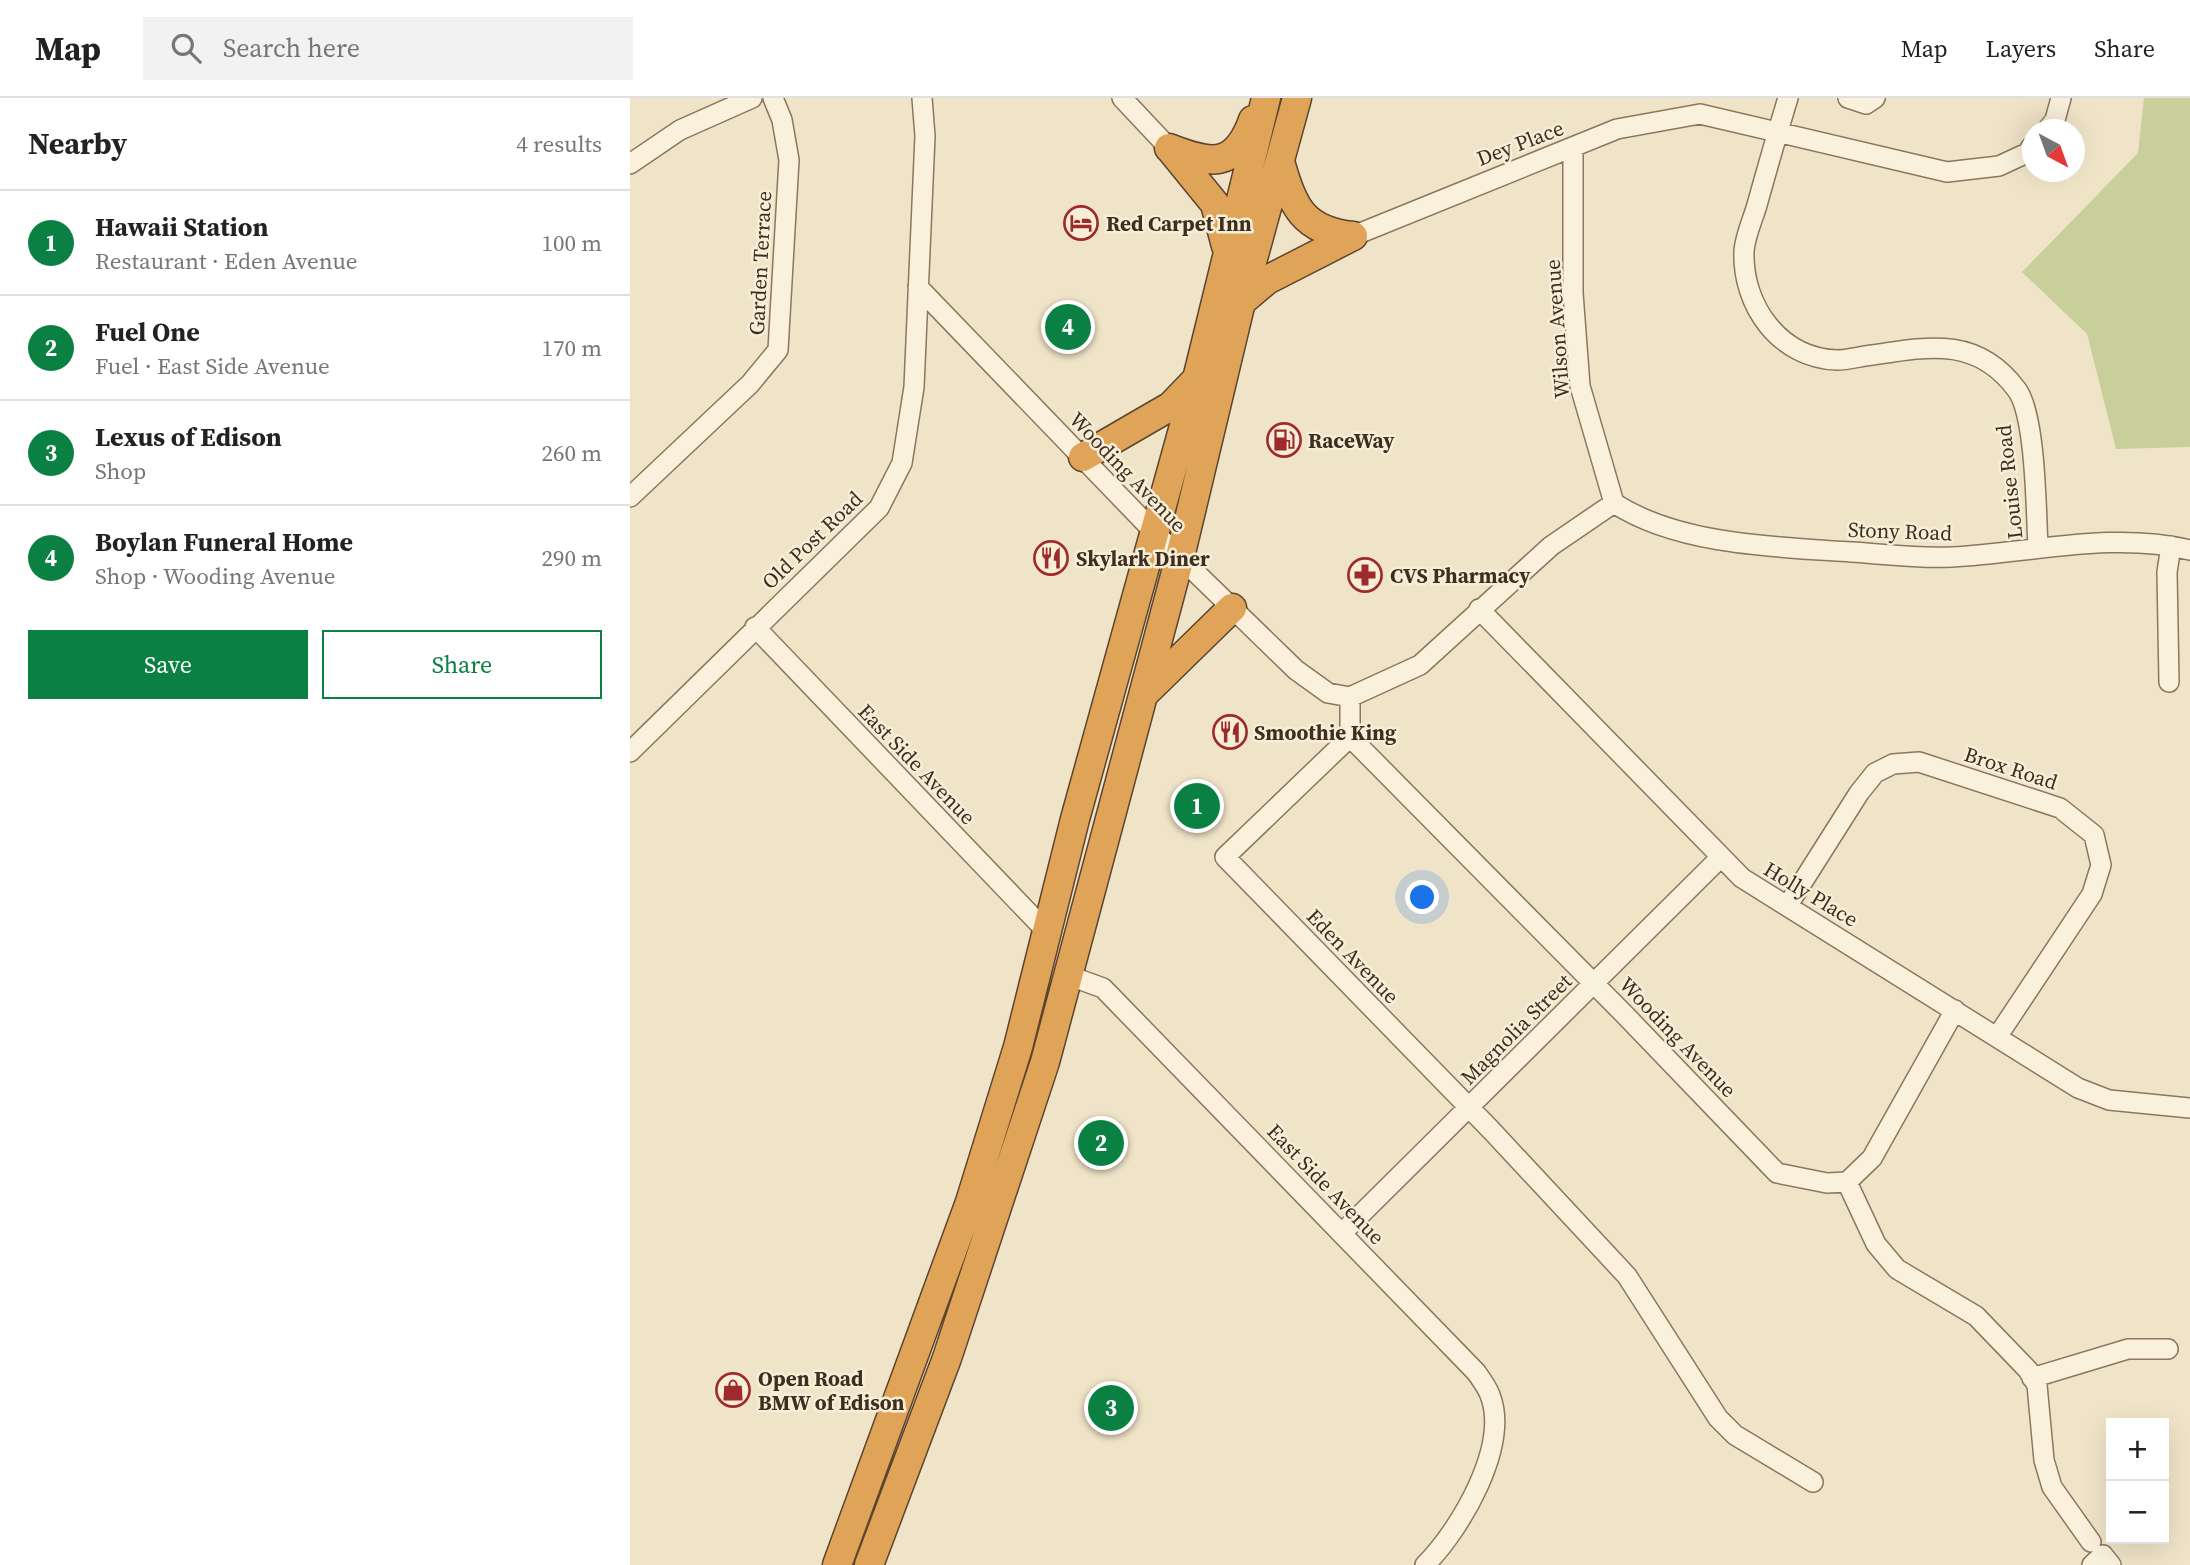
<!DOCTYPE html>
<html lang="en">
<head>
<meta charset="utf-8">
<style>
  :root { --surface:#fff; --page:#f2f2f2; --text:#222; --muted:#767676; --line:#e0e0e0; --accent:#0b8043 }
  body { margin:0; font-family:"Source Serif 4",serif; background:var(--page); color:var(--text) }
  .controls { position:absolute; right:21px; bottom:21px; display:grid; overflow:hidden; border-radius:0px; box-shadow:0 7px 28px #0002 }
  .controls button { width:63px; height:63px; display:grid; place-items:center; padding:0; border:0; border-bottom:2px solid var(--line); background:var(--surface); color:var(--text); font:35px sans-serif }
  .compass { position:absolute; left:1392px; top:21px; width:63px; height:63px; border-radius:50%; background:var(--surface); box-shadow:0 7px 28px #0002; rotate:139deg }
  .you { position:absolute; left:793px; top:800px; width:24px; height:24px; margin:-18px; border:5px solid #fff; border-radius:50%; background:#1a73e8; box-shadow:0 0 0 10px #1a73e833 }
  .badge { display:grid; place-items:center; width:46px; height:46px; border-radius:50%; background:var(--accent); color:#fff; font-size:23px; font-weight:700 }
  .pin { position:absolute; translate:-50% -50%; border:4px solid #fff; box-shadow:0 2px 7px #0006 }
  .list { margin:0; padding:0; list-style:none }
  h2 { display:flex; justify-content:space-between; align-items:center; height:91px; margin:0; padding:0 28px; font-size:30px }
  h2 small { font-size:23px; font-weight:400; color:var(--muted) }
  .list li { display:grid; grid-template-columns:46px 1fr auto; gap:21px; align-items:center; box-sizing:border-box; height:105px; padding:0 28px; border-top:2px solid var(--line) }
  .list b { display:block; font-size:26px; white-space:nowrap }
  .list p { margin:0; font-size:23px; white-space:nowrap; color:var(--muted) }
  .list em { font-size:23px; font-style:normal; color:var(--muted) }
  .actions { display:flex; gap:14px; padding:21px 28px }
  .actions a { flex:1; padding:16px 0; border:2px solid var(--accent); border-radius:0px; text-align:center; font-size:24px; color:var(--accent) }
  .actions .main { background:var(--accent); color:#fff }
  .icon { flex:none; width:38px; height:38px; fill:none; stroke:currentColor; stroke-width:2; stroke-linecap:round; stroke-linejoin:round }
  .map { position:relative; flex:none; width:1560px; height:1467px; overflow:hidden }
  header { display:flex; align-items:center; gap:42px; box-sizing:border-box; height:98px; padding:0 35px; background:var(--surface); border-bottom:2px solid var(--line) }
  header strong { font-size:33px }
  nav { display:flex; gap:38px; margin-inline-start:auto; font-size:24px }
  .search { width:490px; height:63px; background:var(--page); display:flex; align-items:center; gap:18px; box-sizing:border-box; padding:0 24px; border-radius:0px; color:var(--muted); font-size:26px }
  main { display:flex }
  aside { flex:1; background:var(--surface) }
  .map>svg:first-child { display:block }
</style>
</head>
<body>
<header>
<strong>Map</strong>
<div class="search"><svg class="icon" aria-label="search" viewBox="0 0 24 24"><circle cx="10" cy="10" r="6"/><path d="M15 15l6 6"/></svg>Search here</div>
<nav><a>Map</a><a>Layers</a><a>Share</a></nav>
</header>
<main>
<aside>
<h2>Nearby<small>4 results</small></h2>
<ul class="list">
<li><span class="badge">1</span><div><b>Hawaii Station</b><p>Restaurant · Eden Avenue</p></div><em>100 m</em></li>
<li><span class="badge">2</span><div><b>Fuel One</b><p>Fuel · East Side Avenue</p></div><em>170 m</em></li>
<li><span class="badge">3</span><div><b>Lexus of Edison</b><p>Shop</p></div><em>260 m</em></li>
<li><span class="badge">4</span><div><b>Boylan Funeral Home</b><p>Shop · Wooding Avenue</p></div><em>290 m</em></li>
</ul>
<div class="actions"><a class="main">Save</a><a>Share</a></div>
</aside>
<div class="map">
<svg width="1560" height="1467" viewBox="0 0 1560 1467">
  <rect width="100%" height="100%" fill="#f0e4c8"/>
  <path fill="#c9cf9b" d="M1514 0H1560V349L1486 351 1457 236 1392 174 1508 55Z"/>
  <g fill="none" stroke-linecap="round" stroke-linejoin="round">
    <g stroke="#8d765c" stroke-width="22">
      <path id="minor" d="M492 0 539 50
        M1158 0C1147 36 1137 71 1127 107 1123 121 1115 138 1114 153 1112 207 1149 260 1207 262 1218 262 1232 258 1243 257 1300 248 1348 239 1387 292 1406 318 1406 414 1408 449
        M1218 0 1236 6 1245 0
        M1417 32 1425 22 1431 0
        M943 50V195L950 288 984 405
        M0 66 50 32 122 0
        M723 138 987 31 1070 16 1317 74 1369 68 1397 55 1402 48
        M288 189 526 436 666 572 698 595 720 599
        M0 399 120 286 148 252 159 62 152 22 143 0
        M984 405 921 448 790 567 720 599V639L595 759 861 1032 997 1178 1088 1320 1105 1337 1183 1384
        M984 405C1048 447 1146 449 1221 454 1254 456 1289 461 1322 459 1400 455 1483 433 1560 452
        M849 511 1112 780 1448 990 1479 1002 1560 1010
        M125 529 417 834
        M1539 584 1537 474 1541 448
        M720 639 995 917 1147 1075 1197 1085 1217 1084 1242 1060 1325 912
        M0 654 249 410 272 365 284 289 295 38 292 0
        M1158 807 1229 695 1245 675 1263 666 1289 664 1430 710 1464 737 1471 767 1462 796 1367 939
        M440 878 473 890 846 1274C851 1281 857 1289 860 1297 880 1348 830 1432 795 1467
        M1217 1084 1246 1146 1267 1171 1346 1218 1398 1272 1407 1287 1414 1362 1422 1389 1461 1444
        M712 1135 1091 759
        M1402 1280 1498 1251H1538
        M1462 1467 1473 1457 1481 1467"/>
    </g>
    <g stroke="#5b4430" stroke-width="31">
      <path id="highway" d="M539 50C580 66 605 72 623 22
        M541 52 585 106 596 148
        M650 63C662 108 673 133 723 138
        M611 204 637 182 723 138
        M453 359 541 308 565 283
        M515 595 602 510
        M207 1467 340 1104 388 949 445 721 567 281 636 0
        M239 1467 317 1260 415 964 550 459 611 204 667 0"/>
    </g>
    <use href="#minor" stroke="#faf1dc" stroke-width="19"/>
    <use href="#highway" stroke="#e0a458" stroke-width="28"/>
  </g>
  <defs>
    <g id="hotel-ring" transform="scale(1.75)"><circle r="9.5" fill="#f7eed8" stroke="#9e2a2b" stroke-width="1.5"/><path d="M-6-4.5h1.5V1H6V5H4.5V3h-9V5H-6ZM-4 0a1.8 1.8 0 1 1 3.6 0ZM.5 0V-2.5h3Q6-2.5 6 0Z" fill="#9e2a2b"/></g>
    <g id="fuel-ring" transform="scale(1.75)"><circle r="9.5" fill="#f7eed8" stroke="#9e2a2b" stroke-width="1.5"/><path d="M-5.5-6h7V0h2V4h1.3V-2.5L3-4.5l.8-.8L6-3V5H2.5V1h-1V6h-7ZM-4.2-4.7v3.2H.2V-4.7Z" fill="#9e2a2b"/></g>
    <g id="restaurant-ring" transform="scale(1.75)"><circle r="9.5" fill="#f7eed8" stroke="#9e2a2b" stroke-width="1.5"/><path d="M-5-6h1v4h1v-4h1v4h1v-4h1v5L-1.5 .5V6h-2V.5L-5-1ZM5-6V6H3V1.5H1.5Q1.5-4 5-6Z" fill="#9e2a2b"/></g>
    <g id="pharmacy-ring" transform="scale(1.75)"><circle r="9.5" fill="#f7eed8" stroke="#9e2a2b" stroke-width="1.5"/><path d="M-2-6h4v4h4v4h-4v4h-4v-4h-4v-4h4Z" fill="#9e2a2b"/></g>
    <g id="shop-ring" transform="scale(1.75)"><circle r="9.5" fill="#f7eed8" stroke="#9e2a2b" stroke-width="1.5"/><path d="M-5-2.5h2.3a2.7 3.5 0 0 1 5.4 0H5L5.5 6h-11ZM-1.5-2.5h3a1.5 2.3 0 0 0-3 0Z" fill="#9e2a2b"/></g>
  </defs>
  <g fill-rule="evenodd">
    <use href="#hotel-ring" x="451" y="125"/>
    <use href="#fuel-ring" x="654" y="342"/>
    <use href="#restaurant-ring" x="421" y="460"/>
    <use href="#pharmacy-ring" x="735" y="477"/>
    <use href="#restaurant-ring" x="600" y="634"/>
    <use href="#shop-ring" x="103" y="1292"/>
  </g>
  <g text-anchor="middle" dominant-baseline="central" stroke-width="5" stroke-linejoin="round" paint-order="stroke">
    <g font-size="21" fill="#3d2e20" stroke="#f7eed8">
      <text transform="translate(890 45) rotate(-21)">Dey Place</text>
      <text transform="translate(130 165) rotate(-87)">Garden Terrace</text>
      <text transform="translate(927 231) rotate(-94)">Wilson Avenue</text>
      <text transform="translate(498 374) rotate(46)">Wooding Avenue</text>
      <text transform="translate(1379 384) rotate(-96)">Louise Road</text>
      <text transform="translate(1270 433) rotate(2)">Stony Road</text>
      <text transform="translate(182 442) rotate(-44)">Old Post Road</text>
      <text transform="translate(287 666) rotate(46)">East Side Avenue</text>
      <text transform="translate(1381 670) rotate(18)">Brox Road</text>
      <text transform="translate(1181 796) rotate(31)">Holly Place</text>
      <text transform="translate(723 858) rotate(46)">Eden Avenue</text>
      <text transform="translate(886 931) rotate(-45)">Magnolia Street</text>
      <text transform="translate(1048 939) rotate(46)">Wooding Avenue</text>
      <text transform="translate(696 1086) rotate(46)">East Side Avenue</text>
    </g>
    <g font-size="21" font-weight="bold" fill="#3d2e20" stroke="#f7eed8" text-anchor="start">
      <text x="476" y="125">Red Carpet Inn</text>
      <text x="678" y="342">RaceWay</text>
      <text x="446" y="460">Skylark Diner</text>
      <text x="760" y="477">CVS Pharmacy</text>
      <text x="624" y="634">Smoothie King</text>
      <text x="128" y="1280">Open Road<tspan x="128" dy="24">BMW of Edison</tspan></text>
    </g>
  </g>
</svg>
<div class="controls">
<button>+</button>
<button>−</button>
</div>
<svg class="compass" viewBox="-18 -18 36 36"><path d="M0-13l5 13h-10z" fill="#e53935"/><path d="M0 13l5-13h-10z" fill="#767676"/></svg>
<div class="you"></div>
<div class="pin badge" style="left:567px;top:708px">1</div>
<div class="pin badge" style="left:471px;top:1045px">2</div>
<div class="pin badge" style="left:481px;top:1310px">3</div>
<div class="pin badge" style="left:438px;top:229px">4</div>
</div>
</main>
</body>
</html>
